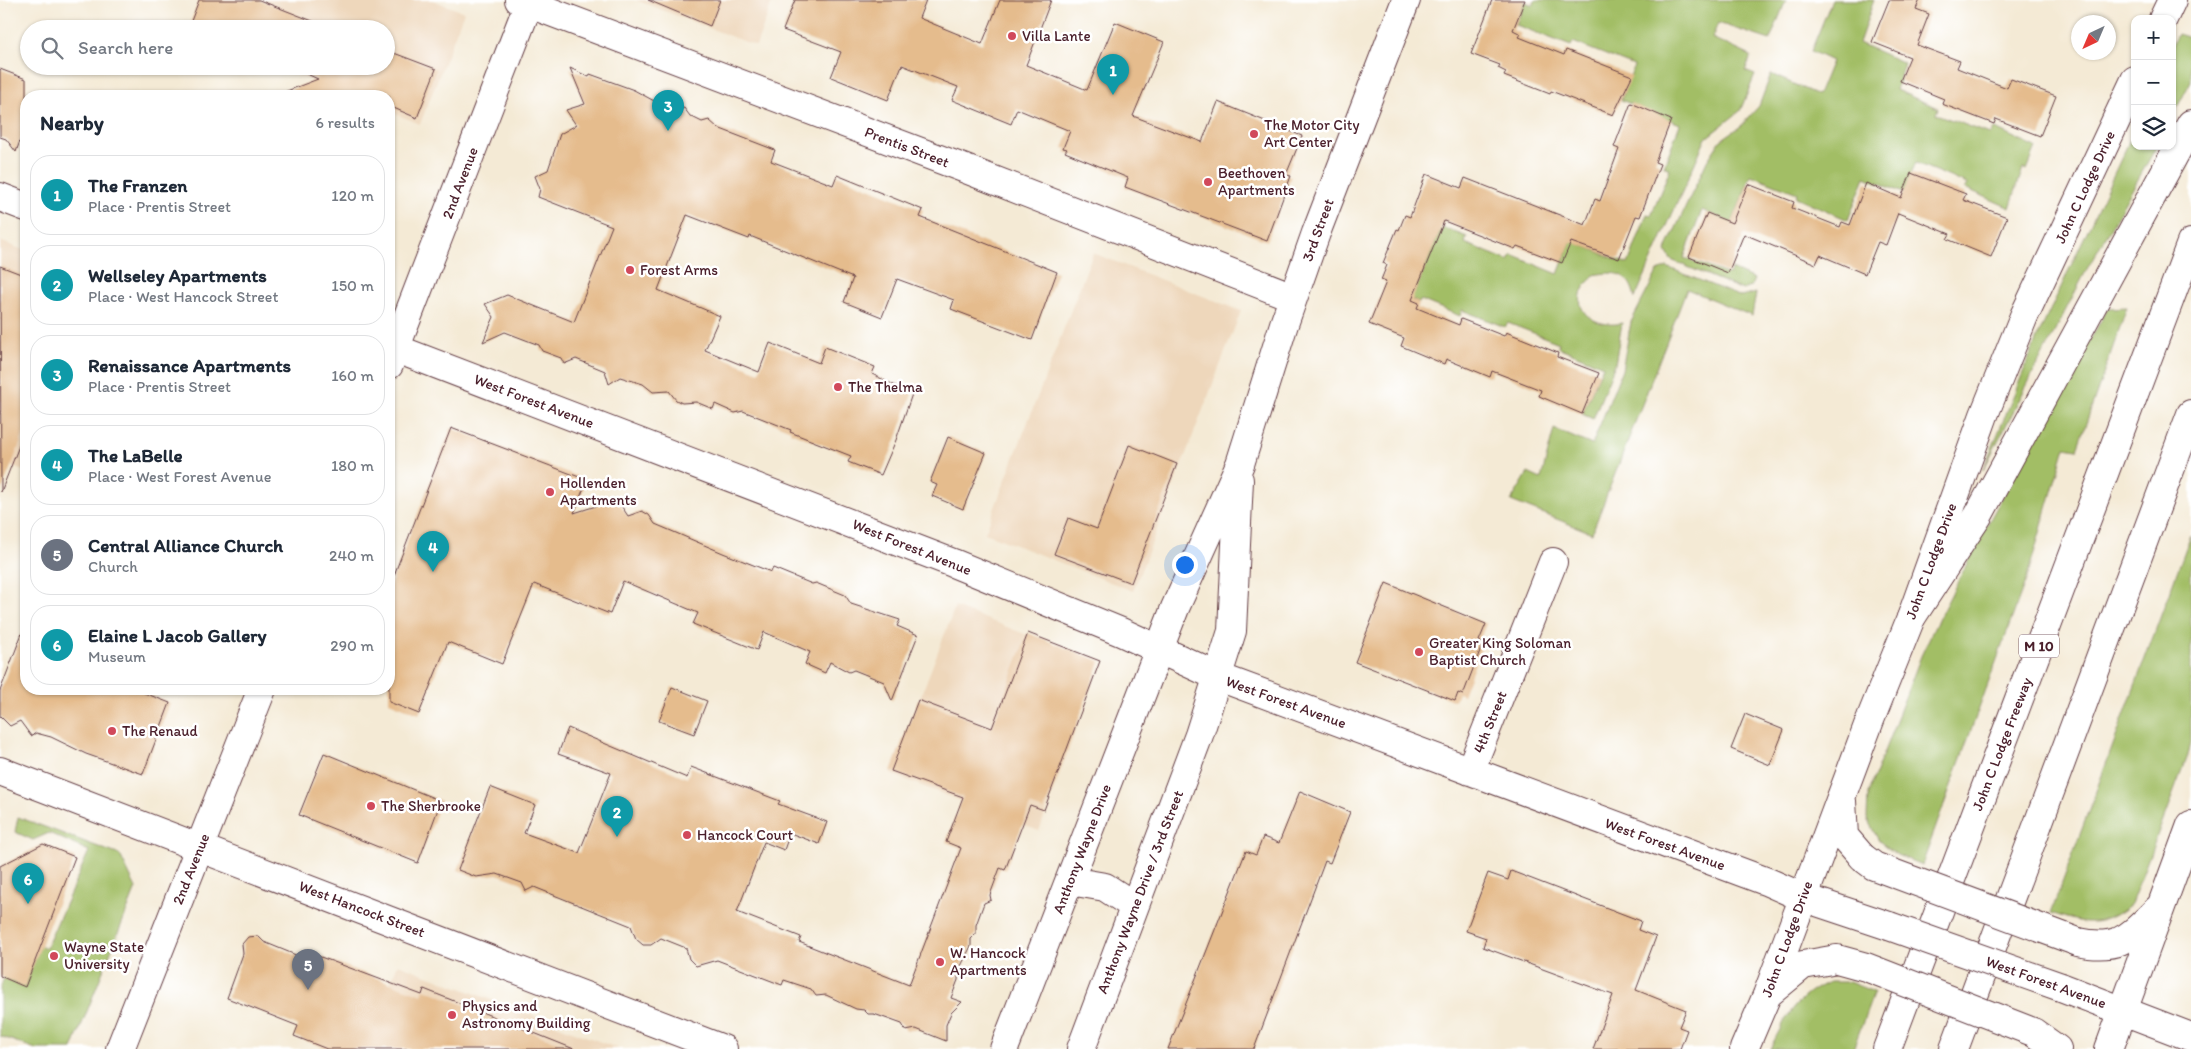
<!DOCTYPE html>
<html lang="en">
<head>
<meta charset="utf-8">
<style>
  :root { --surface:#fff; --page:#f6f6f7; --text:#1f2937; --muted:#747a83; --line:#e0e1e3; --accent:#1a73e8 }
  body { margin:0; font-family:Itim,sans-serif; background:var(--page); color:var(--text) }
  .controls { position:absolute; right:15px; top:15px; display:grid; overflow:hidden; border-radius:10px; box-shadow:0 1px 4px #0004 }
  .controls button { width:45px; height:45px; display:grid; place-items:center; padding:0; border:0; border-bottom:1px solid var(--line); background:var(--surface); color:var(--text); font:25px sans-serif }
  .compass { position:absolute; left:2071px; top:15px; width:45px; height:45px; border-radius:50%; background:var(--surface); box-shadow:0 1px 4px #0004; rotate:224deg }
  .you { position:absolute; left:1184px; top:564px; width:18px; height:18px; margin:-12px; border:4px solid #fff; border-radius:50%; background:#1a73e8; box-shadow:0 0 0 8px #1a73e833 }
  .badge { display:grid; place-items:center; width:32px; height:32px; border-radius:50%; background:var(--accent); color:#fff; font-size:16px; font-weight:700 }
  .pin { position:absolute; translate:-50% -41px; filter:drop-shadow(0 1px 2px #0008) }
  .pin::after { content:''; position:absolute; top:26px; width:18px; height:15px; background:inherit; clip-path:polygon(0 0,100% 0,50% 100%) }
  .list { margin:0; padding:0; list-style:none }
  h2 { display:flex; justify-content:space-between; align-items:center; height:65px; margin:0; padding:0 20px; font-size:21px }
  h2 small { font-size:16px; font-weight:400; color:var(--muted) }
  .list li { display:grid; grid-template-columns:32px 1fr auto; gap:15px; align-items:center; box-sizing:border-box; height:80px; margin:0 10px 10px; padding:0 10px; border:1px solid var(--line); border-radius:20px }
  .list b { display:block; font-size:19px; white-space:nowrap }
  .list p { margin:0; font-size:16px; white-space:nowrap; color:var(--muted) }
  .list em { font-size:16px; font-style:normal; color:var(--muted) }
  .icon { flex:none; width:28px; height:28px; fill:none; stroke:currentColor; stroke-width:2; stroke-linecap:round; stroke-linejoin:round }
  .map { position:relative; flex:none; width:2191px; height:1049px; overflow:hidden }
  .search { position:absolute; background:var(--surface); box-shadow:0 1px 4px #0004; left:20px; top:20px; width:375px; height:55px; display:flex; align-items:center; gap:12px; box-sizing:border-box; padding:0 18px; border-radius:28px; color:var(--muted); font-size:19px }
  .panel { position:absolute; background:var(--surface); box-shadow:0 1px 4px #0004; left:20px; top:90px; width:375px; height:605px; border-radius:20px }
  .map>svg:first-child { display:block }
</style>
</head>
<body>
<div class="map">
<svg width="2191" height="1049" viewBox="0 0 2191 1049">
  <rect width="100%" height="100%" fill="#fff"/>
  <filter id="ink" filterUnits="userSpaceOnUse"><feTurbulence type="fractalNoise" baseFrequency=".02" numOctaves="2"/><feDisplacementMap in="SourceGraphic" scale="10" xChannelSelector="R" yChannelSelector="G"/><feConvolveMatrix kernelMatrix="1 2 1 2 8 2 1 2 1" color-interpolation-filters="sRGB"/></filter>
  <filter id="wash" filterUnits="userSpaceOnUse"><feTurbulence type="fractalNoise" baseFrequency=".0096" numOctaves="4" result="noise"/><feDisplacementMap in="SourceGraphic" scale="20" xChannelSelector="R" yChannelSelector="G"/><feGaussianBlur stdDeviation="1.12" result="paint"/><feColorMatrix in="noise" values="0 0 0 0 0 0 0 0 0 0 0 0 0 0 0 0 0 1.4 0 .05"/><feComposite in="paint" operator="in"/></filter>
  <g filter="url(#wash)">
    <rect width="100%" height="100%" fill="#f4ead5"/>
    <path fill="#eed7bb" d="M266 0H432L464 12 420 124 389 111V96H351L274 66H386V29H255Z
      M636 0H773L756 46Z
      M0 241 26 251V472L0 462Z
      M1093 253 1241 311 1133 591 985 533Z
      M955 607 1100 663 1039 831 891 774Z
      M398 964 619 1049H363Z"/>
    <path fill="#a2be65" stroke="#766e48" d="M1535 0H1786L1770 40 1718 23 1712 38 1751 56 1745 71 1755 75 1740 111 1706 138 1635 298C1630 274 1617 270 1594 275 1590 280 1585 285 1582 291 1573 317 1603 328 1622 323L1615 364 1593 419 1582 414 1603 366 1558 347 1559 343 1508 323 1505 327 1462 310 1460 316 1421 300 1419 303 1410 299 1415 292 1440 231 1444 228 1467 237 1465 243 1509 261 1512 255 1558 274 1571 241 1628 264 1647 214 1651 215 1670 169 1664 166 1680 124 1621 100 1634 66 1573 42 1571 46 1516 25 1525 2 1533 5Z
      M1832 0H1874L1859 43 1904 63 1896 90 1938 108 1936 114 1990 134 1993 128 2036 148 2027 170 2023 168 2010 208 1965 188 1967 184 1916 163 1903 193 1865 177 1848 220 1796 197 1797 193 1751 175 1732 223 1702 210 1684 258 1729 275 1732 269 1754 279 1751 287 1743 290 1671 260 1666 251 1668 245 1707 161 1721 140 1741 126 1759 106 1771 74 1818 95 1832 61 1811 51Z
      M2178 34 2191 38V81L2172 117V47Z
      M2135 129V146H2157L2087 269 1983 470 2038 336Z
      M1667 267 1741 297 1756 293 1752 316 1687 289 1592 533 1511 501 1528 473 1541 479 1554 429 1592 445 1622 370 1631 322 1655 276 1658 271Z
      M2127 307 2077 449 2065 447 2027 577 1922 865 1897 855 1879 841 1867 819 1868 793 1921 656 1935 626 1983 532 2108 308Z
      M2191 534V742L2189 752 2131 904C2101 928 2086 925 2051 913Z
      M18 817 120 855 136 888 72 1049H36L0 1036V989L4 978 25 987 40 946 46 948 89 851 49 833 33 840 15 832Z
      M1829 982H1849L1874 992 1853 1049H1770C1786 1017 1795 997 1829 982Z"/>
    <g id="blocks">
      <path fill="#e5bc8d" d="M199 0H259L333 29H211L191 21Z
        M648 0H720L710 26Z
        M795 0H926L919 18 982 44 1000 0H1051L1026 65 1087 90 1115 22 1164 42 1133 116 1202 142 1218 102 1302 136 1286 175 1291 176 1267 241 1125 187 1128 178 1065 152 1067 149 1063 148 1070 131 1017 109 1011 124 952 100 958 87 902 65 888 100 831 77 841 52 783 30Z
        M1492 0H1525L1513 30 1521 34 1519 37 1564 55 1566 50 1632 76 1613 115 1551 91 1550 94 1504 76 1506 72 1498 68 1500 65 1471 54Z
        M1889 0H1920L1916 9 1929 14 1917 45 1960 61 1957 68 2007 88 2011 79 2056 96 2040 136 1996 119 1994 124 1942 104 1944 99 1900 81 1910 57 1872 42Z
        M386 50 436 69 417 118 389 106V96H280L279 94 318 79 289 66H386Z
        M570 68 589 77 590 74 634 90 656 102H662L680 109 684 108 690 116 702 122 709 120 718 128 775 150 771 161 833 185 837 175 923 210 920 217 1057 272 1032 340 951 309 954 300 897 279 882 317 844 302 853 278 750 236 749 239 687 215 658 290 720 316 705 350 759 372 770 343 819 363 825 347 875 367 872 374 912 394 896 440 881 475 848 462 851 456 790 432 791 430 743 411 735 413 715 404 713 409 696 402 682 403 676 400 669 391 653 392 643 384 620 377 609 384 605 371 576 359 564 364 561 358 542 351 539 345 505 332 483 342 494 317 485 304 507 295 574 322 612 226 538 197 540 189 535 176 548 170 560 134 576 125 566 110 585 104Z
        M0 69 26 79V124L16 152 6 139 0 137Z
        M1631 103 1671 120 1655 162 1660 164 1640 217 1636 216 1619 259 1571 242 1562 263 1517 246 1515 249 1444 221 1412 300 1419 303 1417 308 1459 325 1461 319 1504 336 1506 332 1558 353 1557 357 1599 373 1582 414 1539 396 1541 390 1492 371 1490 377 1446 359 1444 364 1401 346 1404 338 1369 324 1386 282 1381 280 1387 265 1383 263 1397 229 1399 230 1405 215 1410 217 1426 174 1461 188 1465 178 1585 225 1595 199 1600 201 1619 149 1614 147Z
        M1911 173 1966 194 1963 200 2007 217 1991 257 1947 239 1950 234 1898 213 1886 245 1878 242 1865 274 1820 255 1816 264 1744 234 1728 273 1689 257 1707 213 1732 223 1748 184 1794 202 1792 208 1840 227 1842 222 1850 225 1866 183 1901 198Z
        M0 266 26 276V428L1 492Z
        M451 428 587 480 574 513 612 501 620 504 628 516 642 511 649 515 655 524 723 553 771 572 773 568 812 584 816 583 845 595 851 604 900 620 897 626 918 635 892 701 884 682 854 670 849 672 830 662 825 673 805 664 810 652 764 632 757 650 693 624 698 613 623 581 610 614 534 584 502 664 448 642 419 714 389 702V588Z
        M948 437 986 453 963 509 932 496 937 485 930 482Z
        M1129 445 1177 464 1131 583 1054 554 1068 518 1097 529Z
        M1386 583 1486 624 1479 641 1483 643 1463 695 1458 693 1455 701 1355 662Z
        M24 628H26V689H134L170 703 143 774 86 754 51 737 36 733 31 736 20 721 10 726 0 716V691Z
        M1028 633 1100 661 1044 810 1030 805 1005 870 1000 868 990 895 991 900 984 903 976 925V934L971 939V946L958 972V980L951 998 962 1002 951 1013 946 1025V1041L916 1029 906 1031 902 1024 874 1014H868L864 1010 856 1009 826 995 816 996 811 989 784 980 782 985 717 960 696 966 689 959 686 948 661 938 651 945H643L636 939 631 926 534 887 526 891 522 883 497 874 476 877 458 870 490 787 535 805 524 833 579 853 611 773 558 754 568 728 687 778 691 767 780 801 778 804 827 822 819 844 790 833 784 850 764 842 737 912 801 937 799 942 909 985 961 848 946 842 963 797 891 771 918 700 992 728Z
        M672 687 707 701 694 734 659 721Z
        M1745 714 1784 730 1770 765 1731 749Z
        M324 753 441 801 418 863 299 815Z
        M1300 791 1350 812 1330 863 1325 861 1254 1049H1168L1246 851 1256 855 1263 837 1279 843Z
        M43 844 75 857 25 987 0 976V866Z
        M1511 871 1641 921 1638 930 1656 937 1636 990 1686 1010 1679 1027 1687 1030 1680 1049H1593L1613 995 1483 947 1486 938 1466 931 1488 873 1508 880Z
        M258 936 264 942 308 960 310 953 422 995 424 989 574 1049H327L294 1036 298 1026 227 998 243 954 242 944 248 937Z"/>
    </g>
  </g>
  <g filter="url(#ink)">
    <use href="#blocks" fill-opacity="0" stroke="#643d44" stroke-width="1"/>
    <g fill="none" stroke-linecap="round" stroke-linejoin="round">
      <g stroke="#643d44" stroke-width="30">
        <path id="minor" d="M519 0 963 168 1293 297
          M0 197 26 207
          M389 346 953 563 1121 632 1219 677 1768 882 1802 897 1889 926
          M389 365 530 0
          M0 771 723 1049
          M1470 771 1553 562
          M1070 881 1105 887 1134 906
          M2061 987 2191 1037
          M120 1049 262 689
          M1004 1049 1175 608 1240 464 1284 324 1316 233 1406 0
          M1081 1049 1199 735 1232 631 1239 480"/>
      </g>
      <g stroke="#643d44" stroke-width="30">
        <path id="major" d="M2163 19 2172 0
          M1842 801 1844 836 1862 857
          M2078 942C2120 951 2129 937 2158 909
          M1769 993 1803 965 1837 959
          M2033 1032 2057 1049
          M1744 1049 1767 995 1870 720 1911 618 1984 415 2024 316 2135 80
          M2109 1049 2191 825"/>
      </g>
      <g stroke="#643d44" stroke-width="30">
        <path id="highway" d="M1911 618 1978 516 2191 124
          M1887 1049 2191 243
          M1954 1049 2191 414"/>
      </g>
      <use href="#minor" stroke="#fff" stroke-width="28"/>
      <use href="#major" stroke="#fff" stroke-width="28"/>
      <use href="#highway" stroke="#fff" stroke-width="28"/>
      <g stroke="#643d44" stroke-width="30" stroke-linecap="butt">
        <path id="minor-bridge" d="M1889 926 2061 987"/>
      </g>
      <g stroke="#643d44" stroke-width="30" stroke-linecap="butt">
        <path id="major-bridge" d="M1862 857 1874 866 2078 942
          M1837 959 1866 967 2033 1032"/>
      </g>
      <use href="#minor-bridge" stroke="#fff" stroke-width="28"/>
      <use href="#major-bridge" stroke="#fff" stroke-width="28"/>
    </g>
  </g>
  <g fill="#d1495b" stroke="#fff" stroke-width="2">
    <circle cx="1012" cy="36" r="5"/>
    <circle cx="1254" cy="134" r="5"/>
    <circle cx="1208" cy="182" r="5"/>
    <circle cx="630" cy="270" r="5"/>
    <circle cx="838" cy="387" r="5"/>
    <circle cx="550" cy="492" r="5"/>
    <circle cx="1419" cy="652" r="5"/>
    <circle cx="112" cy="731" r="5"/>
    <circle cx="371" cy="806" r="5"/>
    <circle cx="687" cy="835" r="5"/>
    <circle cx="54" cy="956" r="5"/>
    <circle cx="940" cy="962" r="5"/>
    <circle cx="452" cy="1015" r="5"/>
  </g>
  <g text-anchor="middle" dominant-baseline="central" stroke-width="5" stroke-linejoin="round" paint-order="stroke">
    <rect fill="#fff" stroke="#80626b" stroke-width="1" x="2019" y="634.5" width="40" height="23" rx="4"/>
    <g font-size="14" font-weight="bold" fill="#4a1f2b">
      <text x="2039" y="646">M 10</text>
    </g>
    <g font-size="15" fill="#4a1f2b" stroke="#fff" text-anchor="start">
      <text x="1022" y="36">Villa Lante</text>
      <text x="1264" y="125">The Motor City<tspan x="1264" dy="17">Art Center</tspan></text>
      <text x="1218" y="173">Beethoven<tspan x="1218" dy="17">Apartments</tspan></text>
      <text x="640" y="270">Forest Arms</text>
      <text x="848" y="387">The Thelma</text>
      <text x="560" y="483">Hollenden<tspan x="560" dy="17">Apartments</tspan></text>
      <text x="1429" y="643">Greater King Soloman<tspan x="1429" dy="17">Baptist Church</tspan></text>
      <text x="122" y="731">The Renaud</text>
      <text x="381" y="806">The Sherbrooke</text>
      <text x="697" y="835">Hancock Court</text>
      <text x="64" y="947">Wayne State<tspan x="64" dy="17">University</tspan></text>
      <text x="950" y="953">W. Hancock<tspan x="950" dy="17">Apartments</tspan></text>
      <text x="462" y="1006">Physics and<tspan x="462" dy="17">Astronomy Building</tspan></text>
    </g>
    <g font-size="15" fill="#4a1f2b" stroke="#fff">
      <text transform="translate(907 147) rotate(21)">Prentis Street</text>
      <text transform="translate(460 183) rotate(-69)">2nd Avenue</text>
      <text transform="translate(2085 187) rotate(-65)">John C Lodge Drive</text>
      <text transform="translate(1318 230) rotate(-70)">3rd Street</text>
      <text transform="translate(534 401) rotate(21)">West Forest Avenue</text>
      <text transform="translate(912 547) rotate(22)">West Forest Avenue</text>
      <text transform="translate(1931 561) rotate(-70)">John C Lodge Drive</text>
      <text transform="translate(1286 702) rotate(20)">West Forest Avenue</text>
      <text transform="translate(1490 722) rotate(-68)">4th Street</text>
      <text transform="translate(2002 744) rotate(-69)">John C Lodge Freeway</text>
      <text transform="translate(1665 844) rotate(20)">West Forest Avenue</text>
      <text transform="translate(1082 849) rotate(-69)">Anthony Wayne Drive</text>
      <text transform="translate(191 869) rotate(-68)">2nd Avenue</text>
      <text transform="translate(1140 892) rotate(-69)">Anthony Wayne Drive / 3rd Street</text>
      <text transform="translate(362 909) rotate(21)">West Hancock Street</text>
      <text transform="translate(1787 939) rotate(-70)">John C Lodge Drive</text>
      <text transform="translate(2046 982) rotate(20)">West Forest Avenue</text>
    </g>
  </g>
</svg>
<div class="controls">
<button>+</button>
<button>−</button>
<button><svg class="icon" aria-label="layers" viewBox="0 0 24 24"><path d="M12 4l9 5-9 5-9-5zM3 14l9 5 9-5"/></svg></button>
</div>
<svg class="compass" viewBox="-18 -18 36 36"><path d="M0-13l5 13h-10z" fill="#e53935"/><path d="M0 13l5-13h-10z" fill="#747a83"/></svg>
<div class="you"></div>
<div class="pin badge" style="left:1113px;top:95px;background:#0f9aa8">1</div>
<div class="pin badge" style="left:617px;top:837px;background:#0f9aa8">2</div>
<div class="pin badge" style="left:668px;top:131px;background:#0f9aa8">3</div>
<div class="pin badge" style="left:433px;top:572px;background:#0f9aa8">4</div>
<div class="pin badge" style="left:308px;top:990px;background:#6b7280">5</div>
<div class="pin badge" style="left:28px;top:904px;background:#0f9aa8">6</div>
<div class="search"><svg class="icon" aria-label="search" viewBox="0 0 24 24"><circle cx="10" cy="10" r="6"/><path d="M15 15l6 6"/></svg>Search here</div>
<section class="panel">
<h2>Nearby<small>6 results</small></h2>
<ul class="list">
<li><span class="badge" style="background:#0f9aa8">1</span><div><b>The Franzen</b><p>Place · Prentis Street</p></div><em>120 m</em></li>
<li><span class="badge" style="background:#0f9aa8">2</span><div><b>Wellseley Apartments</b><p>Place · West Hancock Street</p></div><em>150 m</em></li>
<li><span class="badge" style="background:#0f9aa8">3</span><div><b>Renaissance Apartments</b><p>Place · Prentis Street</p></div><em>160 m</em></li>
<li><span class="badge" style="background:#0f9aa8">4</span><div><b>The LaBelle</b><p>Place · West Forest Avenue</p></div><em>180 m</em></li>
<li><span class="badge" style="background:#6b7280">5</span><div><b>Central Alliance Church</b><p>Church</p></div><em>240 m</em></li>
<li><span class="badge" style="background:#0f9aa8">6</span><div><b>Elaine L Jacob Gallery</b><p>Museum</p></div><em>290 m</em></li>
</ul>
</section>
</div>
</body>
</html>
